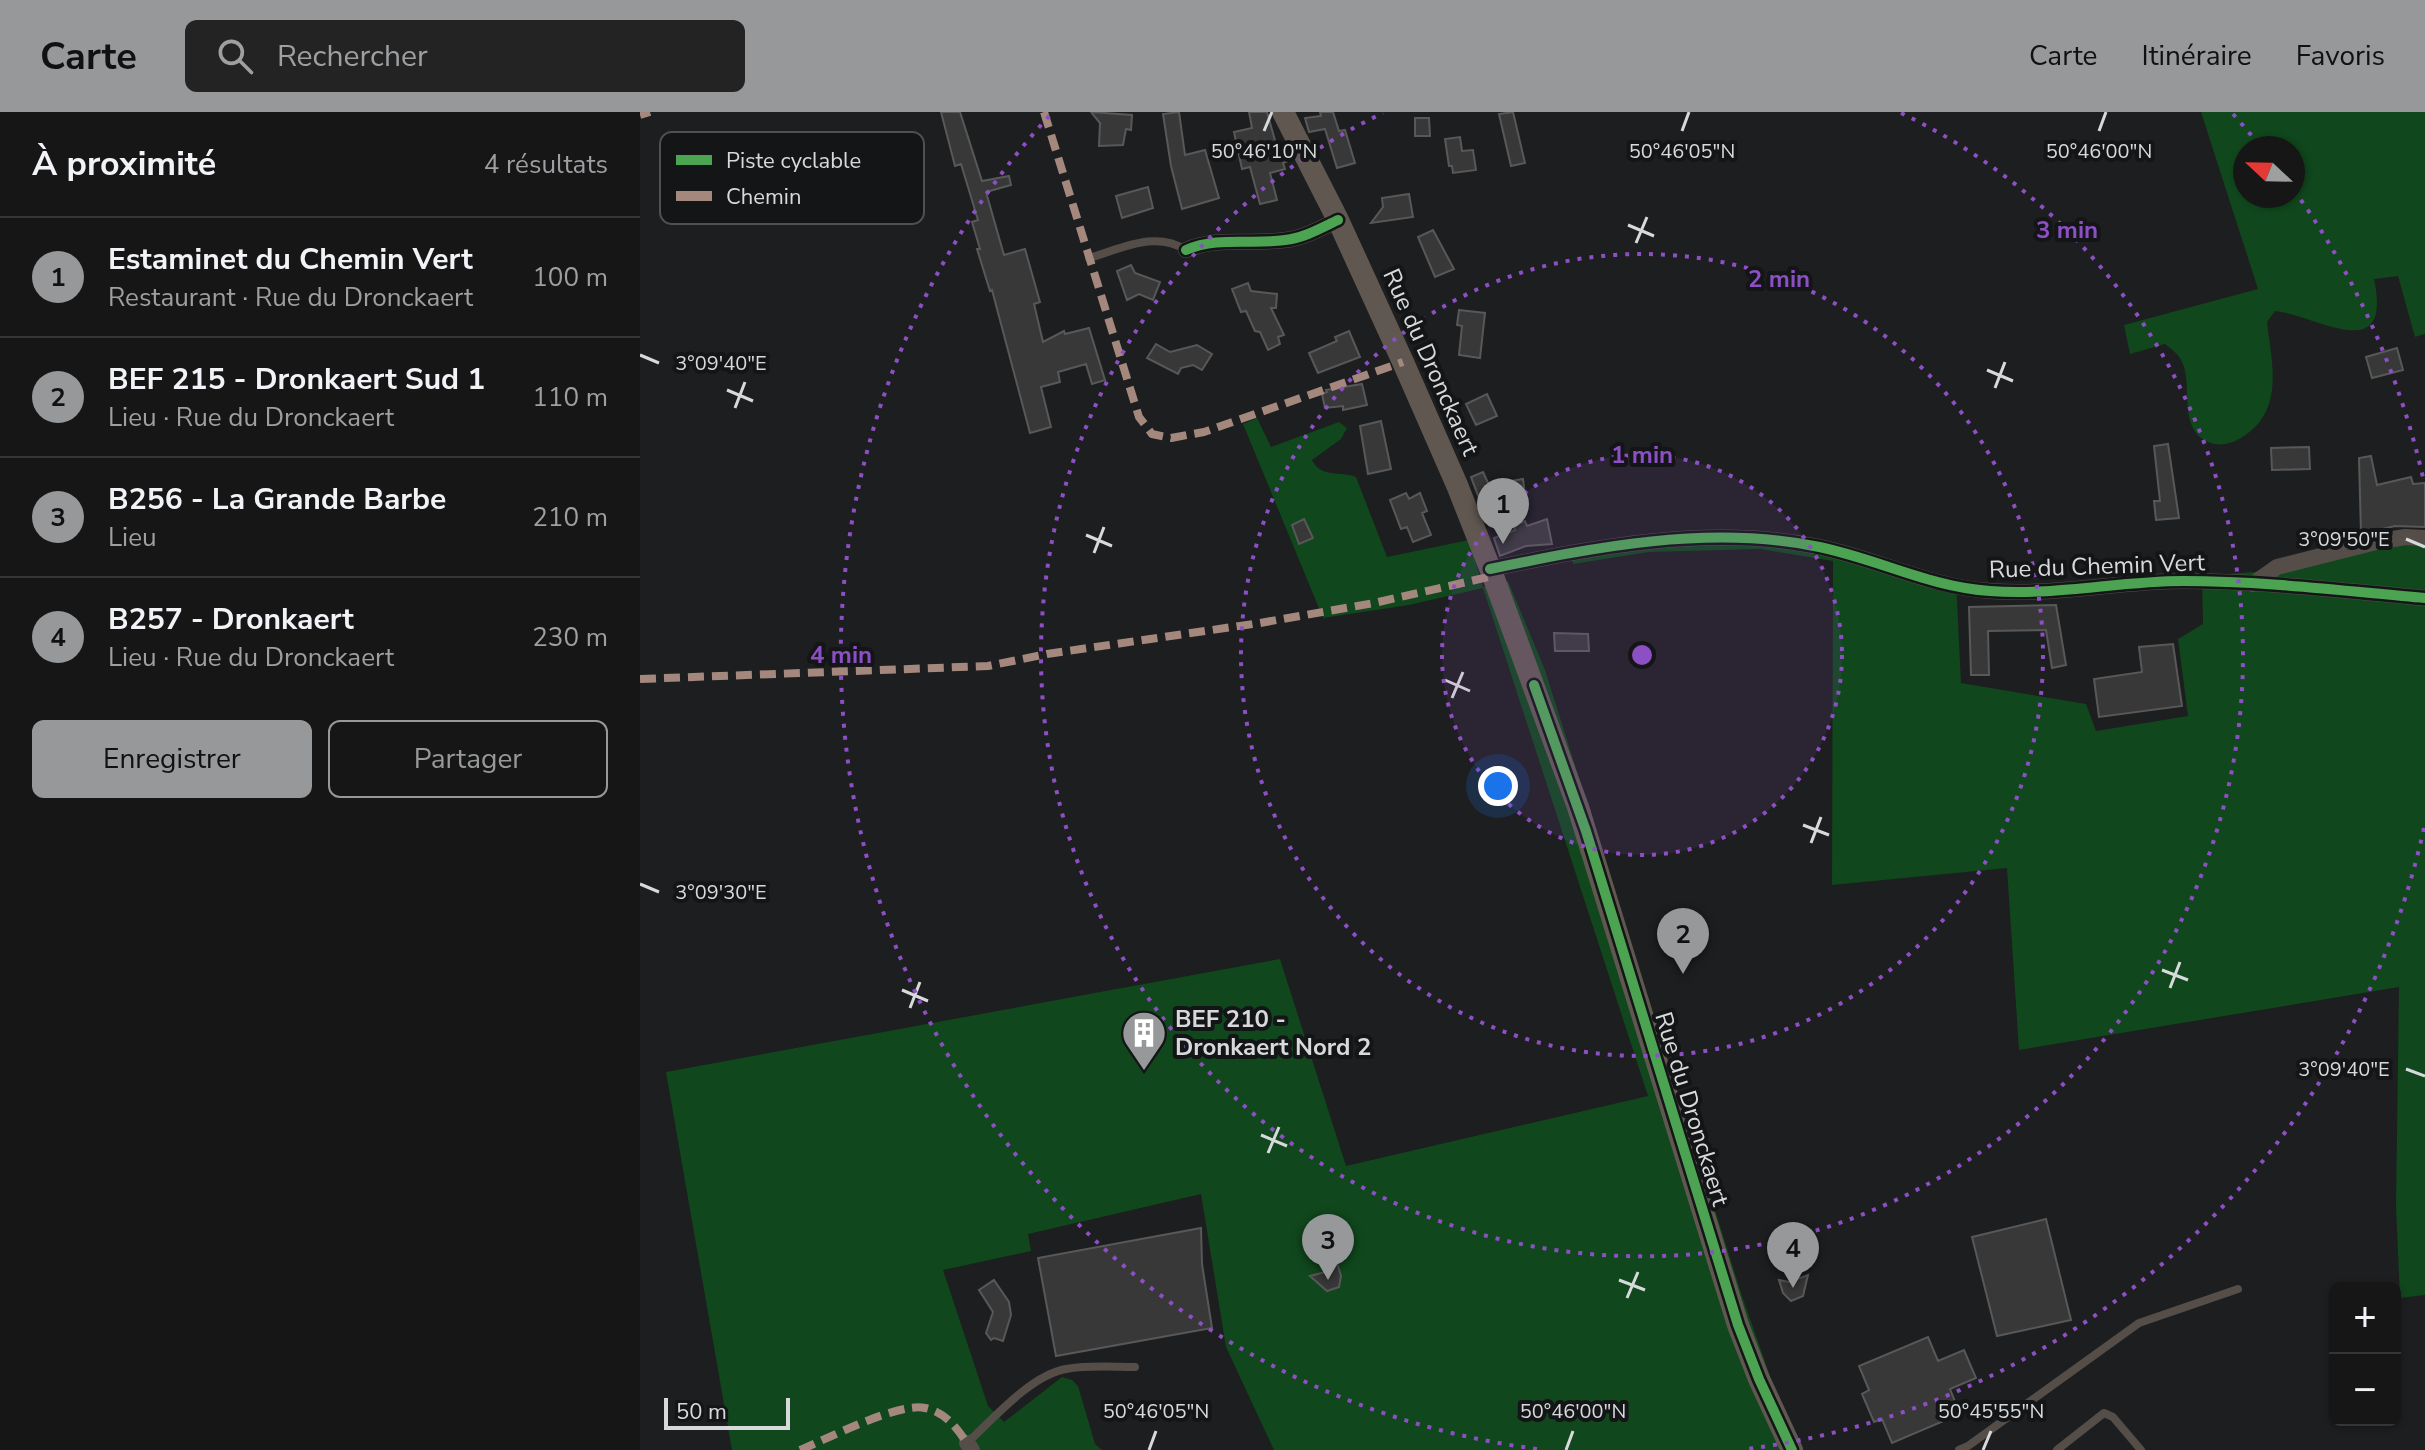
<!DOCTYPE html>
<html lang="fr">
<head>
<meta charset="utf-8">
<style>
  :root { --surface:#161617; --page:#232324; --text:#f1f3f6; --muted:#9e9fa1; --line:#353536; --accent:#969899 }
  body { margin:0; font-family:"Nunito Sans",sans-serif; background:var(--page); color:var(--text) }
  .controls { position:absolute; right:24px; bottom:24px; display:grid; overflow:hidden; border-radius:12px; box-shadow:0 2px 6px #0004 }
  .controls button { width:72px; height:72px; display:grid; place-items:center; padding:0; border:0; border-bottom:2px solid var(--line); background:var(--surface); color:var(--text); font:40px sans-serif }
  .compass { position:absolute; left:1593px; top:24px; width:72px; height:72px; border-radius:50%; background:var(--surface); box-shadow:0 2px 6px #0004; rotate:292deg }
  .scale { position:absolute; left:24px; bottom:20px; width:126px; box-sizing:border-box; padding-left:8px; border:4px solid #d7d9da; border-top:0; font-size:22px; line-height:28px; white-space:nowrap; color:#d7d9da; -webkit-text-stroke:6px #131517; paint-order:stroke }
  .you { position:absolute; left:858px; top:674px; width:28px; height:28px; margin:-20px; border:6px solid #fff; border-radius:50%; background:#1a73e8; box-shadow:0 0 0 12px #1a73e833 }
  .badge { display:grid; place-items:center; width:52px; height:52px; border-radius:50%; background:var(--accent); color:#111; font-size:26px; font-weight:700 }
  .pin { position:absolute; translate:-50% -66px; filter:drop-shadow(0 2px 4px #0008) }
  .pin::after { content:''; position:absolute; top:42px; width:28px; height:24px; background:inherit; clip-path:polygon(0 0,100% 0,50% 100%) }
  .list { margin:0; padding:0; list-style:none }
  h2 { display:flex; justify-content:space-between; align-items:center; height:104px; margin:0; padding:0 32px; font-size:34px }
  h2 small { font-size:26px; font-weight:400; color:var(--muted) }
  .list li { display:grid; grid-template-columns:52px 1fr auto; gap:24px; align-items:center; box-sizing:border-box; height:120px; padding:0 32px; border-top:2px solid var(--line) }
  .list b { display:block; font-size:30px; white-space:nowrap }
  .list p { margin:0; font-size:26px; white-space:nowrap; color:var(--muted) }
  .list em { font-size:26px; font-style:normal; color:var(--muted) }
  .actions { display:flex; gap:16px; padding:24px 32px }
  .actions a { flex:1; padding:18px 0; border:2px solid var(--accent); border-radius:12px; text-align:center; font-size:28px; color:var(--accent) }
  .actions .main { background:var(--accent); color:#111 }
  .icon { flex:none; width:44px; height:44px; fill:none; stroke:currentColor; stroke-width:2; stroke-linecap:round; stroke-linejoin:round }
  .map { position:relative; flex:none; width:1785px; height:1338px; overflow:hidden }
  header { display:flex; align-items:center; gap:48px; box-sizing:border-box; height:112px; padding:0 40px; background:var(--accent); color:#111 }
  header strong { font-size:38px }
  nav { display:flex; gap:44px; margin-inline-start:auto; font-size:28px }
  .search { width:560px; height:72px; background:var(--page); display:flex; align-items:center; gap:20px; box-sizing:border-box; padding:0 28px; border-radius:12px; color:var(--muted); font-size:30px }
  main { display:flex }
  aside { flex:1; background:var(--surface) }
  .map>svg:first-child { display:block }
</style>
</head>
<body>
<header>
<strong>Carte</strong>
<div class="search"><svg class="icon" aria-label="search" viewBox="0 0 24 24"><circle cx="10" cy="10" r="6"/><path d="M15 15l6 6"/></svg>Rechercher</div>
<nav><a>Carte</a><a>Itinéraire</a><a>Favoris</a></nav>
</header>
<main>
<aside>
<h2>À proximité<small>4 résultats</small></h2>
<ul class="list">
<li><span class="badge">1</span><div><b>Estaminet du Chemin Vert</b><p>Restaurant · Rue du Dronckaert</p></div><em>100 m</em></li>
<li><span class="badge">2</span><div><b>BEF 215 - Dronkaert Sud 1</b><p>Lieu · Rue du Dronckaert</p></div><em>110 m</em></li>
<li><span class="badge">3</span><div><b>B256 - La Grande Barbe</b><p>Lieu</p></div><em>210 m</em></li>
<li><span class="badge">4</span><div><b>B257 - Dronkaert</b><p>Lieu · Rue du Dronckaert</p></div><em>230 m</em></li>
</ul>
<div class="actions"><a class="main">Enregistrer</a><a>Partager</a></div>
</aside>
<div class="map">
<svg width="1785" height="1338" viewBox="0 0 1785 1338">
  <rect width="100%" height="100%" fill="#1d1e1f"/>
  <path fill="#10471c" fill-rule="evenodd" d="M1561 0H1785V222L1775 225 1758 164 1734 167C1753 256 1676 203 1635 199L1627 210C1632 252 1645 300 1601 326 1589 333 1578 335 1566 329 1538 315 1553 272 1542 250 1539 242 1531 237 1525 232L1490 242 1484 213 1618 177ZM1605 36H1653V84H1605Z
    M617 306 631 335 699 310 707 316 701 327 672 348C680 366 701 359 716 365L747 445 829 428 843 475 868 469 905 558 1102 1184 1137 1284 1162 1338H634L586 1235 561 1082 388 1122 391 1139 303 1158 348 1294 364 1310 422 1265 432 1268 438 1274 455 1332 462 1338H92L26 960 640 847 706 1054 1008 984 843 476 769 493 683 506 603 312Z
    M1070 418 1316 469 1321 571 1446 592 1456 619 1548 604 1538 527 1563 512 1562 464 1655 457 1762 431 1785 433V1183L1760 1186 1756 1094 1759 875 1379 938 1367 756 1192 773 1193 449 1120 437 1009 440 933 452 929 438Z"/>
  <path fill="#383838" stroke="#585859" stroke-width="2" d="M301 0H320L342 69 369 64 371 73 346 80 364 143 385 137 400 190 394 192 403 230 424 219 425 222 449 216 465 268 452 272 446 252 418 260 420 270 401 275 411 315 390 321 352 178 350 179 337 137H340L332 110 338 108 321 52 315 54Z
    M451 0 492 3 491 18 486 17 483 33 459 34 460 11Z
    M539 0 545 43 565 38 579 86 542 97 531 54 523 2Z
    M609 0H627L638 39 645 37 648 49 643 51 645 57 630 61 637 88 620 92 610 55 602 57 594 20 612 16Z
    M680 0H693L699 19 705 18 715 51 697 56 685 17 669 20 665 6 681 4Z
    M873 0 885 51 871 54 859 2Z
    M775 6H789L790 24H775Z
    M820 25 822 39 833 38 836 58 813 61 812 54H809L805 27Z
    M508 75 513 96 482 106 476 84Z
    M769 82 773 105 731 111 743 95 742 86Z
    M793 118 814 157 795 165 778 125Z
    M491 153 495 161 520 170 513 188 499 182 487 188 477 159Z
    M608 171 611 179 637 182 636 196H631L644 223 638 225 640 232 628 238 620 220 615 219 606 199 601 200 592 177Z
    M819 198 845 201 840 246 819 243 822 214 817 213Z
    M709 219 720 245 678 261 669 241 697 229 695 225Z
    M516 232 530 240 557 233 572 242 562 258 553 253 541 256 538 262 507 246Z
    M1757 236 1763 258 1732 266 1726 245Z
    M722 272 727 293 703 298V294L685 296 682 282 687 280 686 278Z
    M847 282 857 304 836 313 826 292Z
    M741 309 751 357 728 362 720 314Z
    M1528 332 1539 406 1516 408 1514 389H1520L1514 334Z
    M1669 335 1670 357 1632 358 1631 336Z
    M1731 344 1737 373 1771 365 1773 372 1785 371V415L1755 414 1721 422 1719 346Z
    M843 360 849 373 883 367 885 383 841 391 831 365Z
    M766 381 769 387 780 381 787 399 782 401 791 423 773 430 767 415 761 417 750 388Z
    M664 407 673 426 659 432 652 413Z
    M907 407 912 432 886 434 860 444 854 426 875 418 874 413 885 409 887 414Z
    M1416 493 1426 553 1412 556 1406 518 1348 519 1349 563H1331L1329 495Z
    M914 521 948 522 949 539H915Z
    M1533 532 1542 594 1459 605 1454 567 1502 560 1499 535Z
    M1406 1107 1431 1208 1357 1224 1332 1125Z
    M561 1116 562 1152 572 1216 416 1244 398 1146Z
    M697 1151 701 1164 699 1175 687 1179 670 1164 689 1159Z
    M1168 1163 1163 1184 1151 1189 1143 1181 1139 1168 1149 1170Z
    M354 1168 369 1190 371 1203 363 1229 354 1226 351 1228 346 1221 353 1200 339 1178Z
    M1288 1225 1298 1249 1324 1238 1336 1266 1310 1277 1320 1302 1252 1331 1242 1307 1234 1310 1222 1282 1229 1278 1219 1254Z"/>
  <g fill="none" stroke-linecap="round" stroke-linejoin="round">
    <path stroke="#554d48" stroke-width="8" d="M449 146C481 137 515 118 546 138
      M327 1331C353 1307 391 1263 426 1257 448 1253 472 1255 495 1255
      M1319 1338 1328 1334 1499 1211 1598 1177
      M1417 1338 1464 1301 1473 1305 1501 1338"/>
    <path stroke="#554d48" stroke-width="16" d="M546 138C578 124 611 133 645 128 664 126 681 116 698 108
      M850 457C956 435 1067 413 1174 434 1234 445 1288 475 1350 479 1415 484 1479 469 1543 469 1624 469 1705 479 1785 486
      M1613 472 1637 455 1736 430 1765 425 1785 426
      M327 1331 332 1338"/>
    <path stroke="#615751" stroke-width="22" d="M643 0 698 108 763 250 817 373 853 464 938 695 1098 1213 1119 1267 1152 1338"/>
    <path stroke="#a5887d" stroke-width="8" stroke-dasharray="16 8" stroke-linecap="butt" d="M404 0 499 305 512 322 531 326 564 320 763 250
      M0 3 10 0
      M0 567 348 554 407 542 620 511 734 491 853 464
      M160 1338C187 1327 258 1290 285 1296 305 1300 316 1315 327 1331"/>
    <g stroke="#131517" stroke-width="15">
      <path id="cycleway" d="M546 138C578 124 611 133 645 128 664 126 681 116 698 108
        M850 457C956 435 1067 413 1174 434 1234 445 1288 475 1350 479 1415 484 1479 469 1543 469 1624 469 1705 479 1785 486
        M894 573 946 719 1098 1213 1119 1267 1152 1338"/>
    </g>
    <use href="#cycleway" stroke="#4ca352" stroke-width="10"/>
  </g>
  <path fill="none" stroke="#d7d9da" stroke-width="3" d="M624 19 632 0M1042 19 1049 0M1459 19 1466 0M988 113 1014 124M996 131 1007 105M0 243 19 251M1347 258 1373 269M1355 276 1365 250M87 278 113 289M95 296 105 270M446 423 472 434M1766 427 1785 435M454 441 464 415M805 568 830 579M812 586 823 560M1163 713 1189 723M1171 731 1181 705M0 772 19 780M1522 858 1548 868M1530 876 1540 850M262 878 288 889M270 896 280 870M1766 957 1785 964M621 1023 647 1034M628 1041 639 1015M979 1168 1005 1178M987 1186 998 1160M509 1338 516 1319M926 1338 933 1319M1343 1338 1351 1319"/>
  <circle cx="1002" cy="543" r="200" fill="#8d4fc4" fill-opacity=".12"/>
  <g fill="none" stroke="#8d4fc4" stroke-width="4" stroke-dasharray="4 8">
    <circle cx="1002" cy="543" r="200"/>
    <circle cx="1002" cy="543" r="401"/>
    <path d="M1261 1A601 601 0 1 1 743 1"/>
    <path d="M1784 716A801 801 0 0 1 1107 1337M897 1337A801 801 0 0 1 411 2M1593 2A801 801 0 0 1 1620 34M1654 78A801 801 0 0 1 1784 370"/>
  </g>
  <defs>
    <g id="building-pin" transform="scale(2.3)"><path d="M0 17L-7.5 6A9.5 9.5 0 1 1 7.5 6Z" fill="#969899" stroke="#131517"/><path d="M-4-6H4V6H1V3H-1V6H-4ZM-2.5-4.3h1.7v1.8h-1.7ZM.8-4.3h1.7v1.8H.8ZM-2.5-1h1.7V.8h-1.7ZM.8-1h1.7V.8H.8Z" fill="#fff"/></g>
  </defs>
  <g fill-rule="evenodd">
    <use href="#building-pin" x="504" y="921"/>
  </g>
  <g text-anchor="middle" dominant-baseline="central" stroke-width="8" stroke-linejoin="round" paint-order="stroke">
    <g font-size="24" fill="#d7d9da" stroke="#131517">
      <text transform="translate(791 250) rotate(66)">Rue du Dronckaert</text>
      <text transform="translate(1457 454) rotate(-2)">Rue du Chemin Vert</text>
      <text transform="translate(1052 997) rotate(73)">Rue du Dronckaert</text>
    </g>
    <g font-size="24" font-weight="bold" fill="#d7d9da" stroke="#131517" text-anchor="start">
      <text x="535" y="907">BEF 210 -<tspan x="535" dy="28">Dronkaert Nord 2</tspan></text>
    </g>
  </g>
  <rect x="20" y="20" width="264" height="92" rx="12" fill="#131517" stroke="#4e5052" stroke-width="2"/>
  <rect x="36" y="43" width="36" height="10" fill="#4ca352"/>
  <rect x="36" y="79" width="36" height="10" fill="#a5887d"/>
  <g font-size="22" fill="#d7d9da">
    <text x="86" y="56">Piste cyclable</text>
    <text x="86" y="92">Chemin</text>
  </g>
  <g font-size="20" text-anchor="middle" fill="#d7d9da" stroke="#131517" stroke-width="8" stroke-linejoin="round" paint-order="stroke">
    <text x="624" y="46">50°46'10"N</text>
    <text x="1042" y="46">50°46'05"N</text>
    <text x="1459" y="46">50°46'00"N</text>
    <text x="81" y="258">3°09'40"E</text>
    <text x="1704" y="434">3°09'50"E</text>
    <text x="81" y="787">3°09'30"E</text>
    <text x="1704" y="964">3°09'40"E</text>
    <text x="516" y="1306">50°46'05"N</text>
    <text x="933" y="1306">50°46'00"N</text>
    <text x="1351" y="1306">50°45'55"N</text>
  </g>
  <circle cx="1002" cy="543" r="12" fill="#8d4fc4" stroke="#131517" stroke-width="4"/>
  <g font-size="24" text-anchor="middle" font-weight="bold" fill="#8d4fc4" stroke="#131517" stroke-width="8" stroke-linejoin="round" paint-order="stroke">
    <text x="1427" y="126">3 min</text>
    <text x="1139" y="175">2 min</text>
    <text x="1002" y="351">1 min</text>
    <text x="201" y="551">4 min</text>
  </g>
</svg>
<div class="controls">
<button>+</button>
<button>−</button>
</div>
<svg class="compass" viewBox="-18 -18 36 36"><path d="M0-13l5 13h-10z" fill="#e53935"/><path d="M0 13l5-13h-10z" fill="#9e9fa1"/></svg>
<div class="scale">50 m</div>
<div class="you"></div>
<div class="pin badge" style="left:863px;top:432px">1</div>
<div class="pin badge" style="left:1043px;top:862px">2</div>
<div class="pin badge" style="left:688px;top:1168px">3</div>
<div class="pin badge" style="left:1153px;top:1176px">4</div>
</div>
</main>
</body>
</html>
